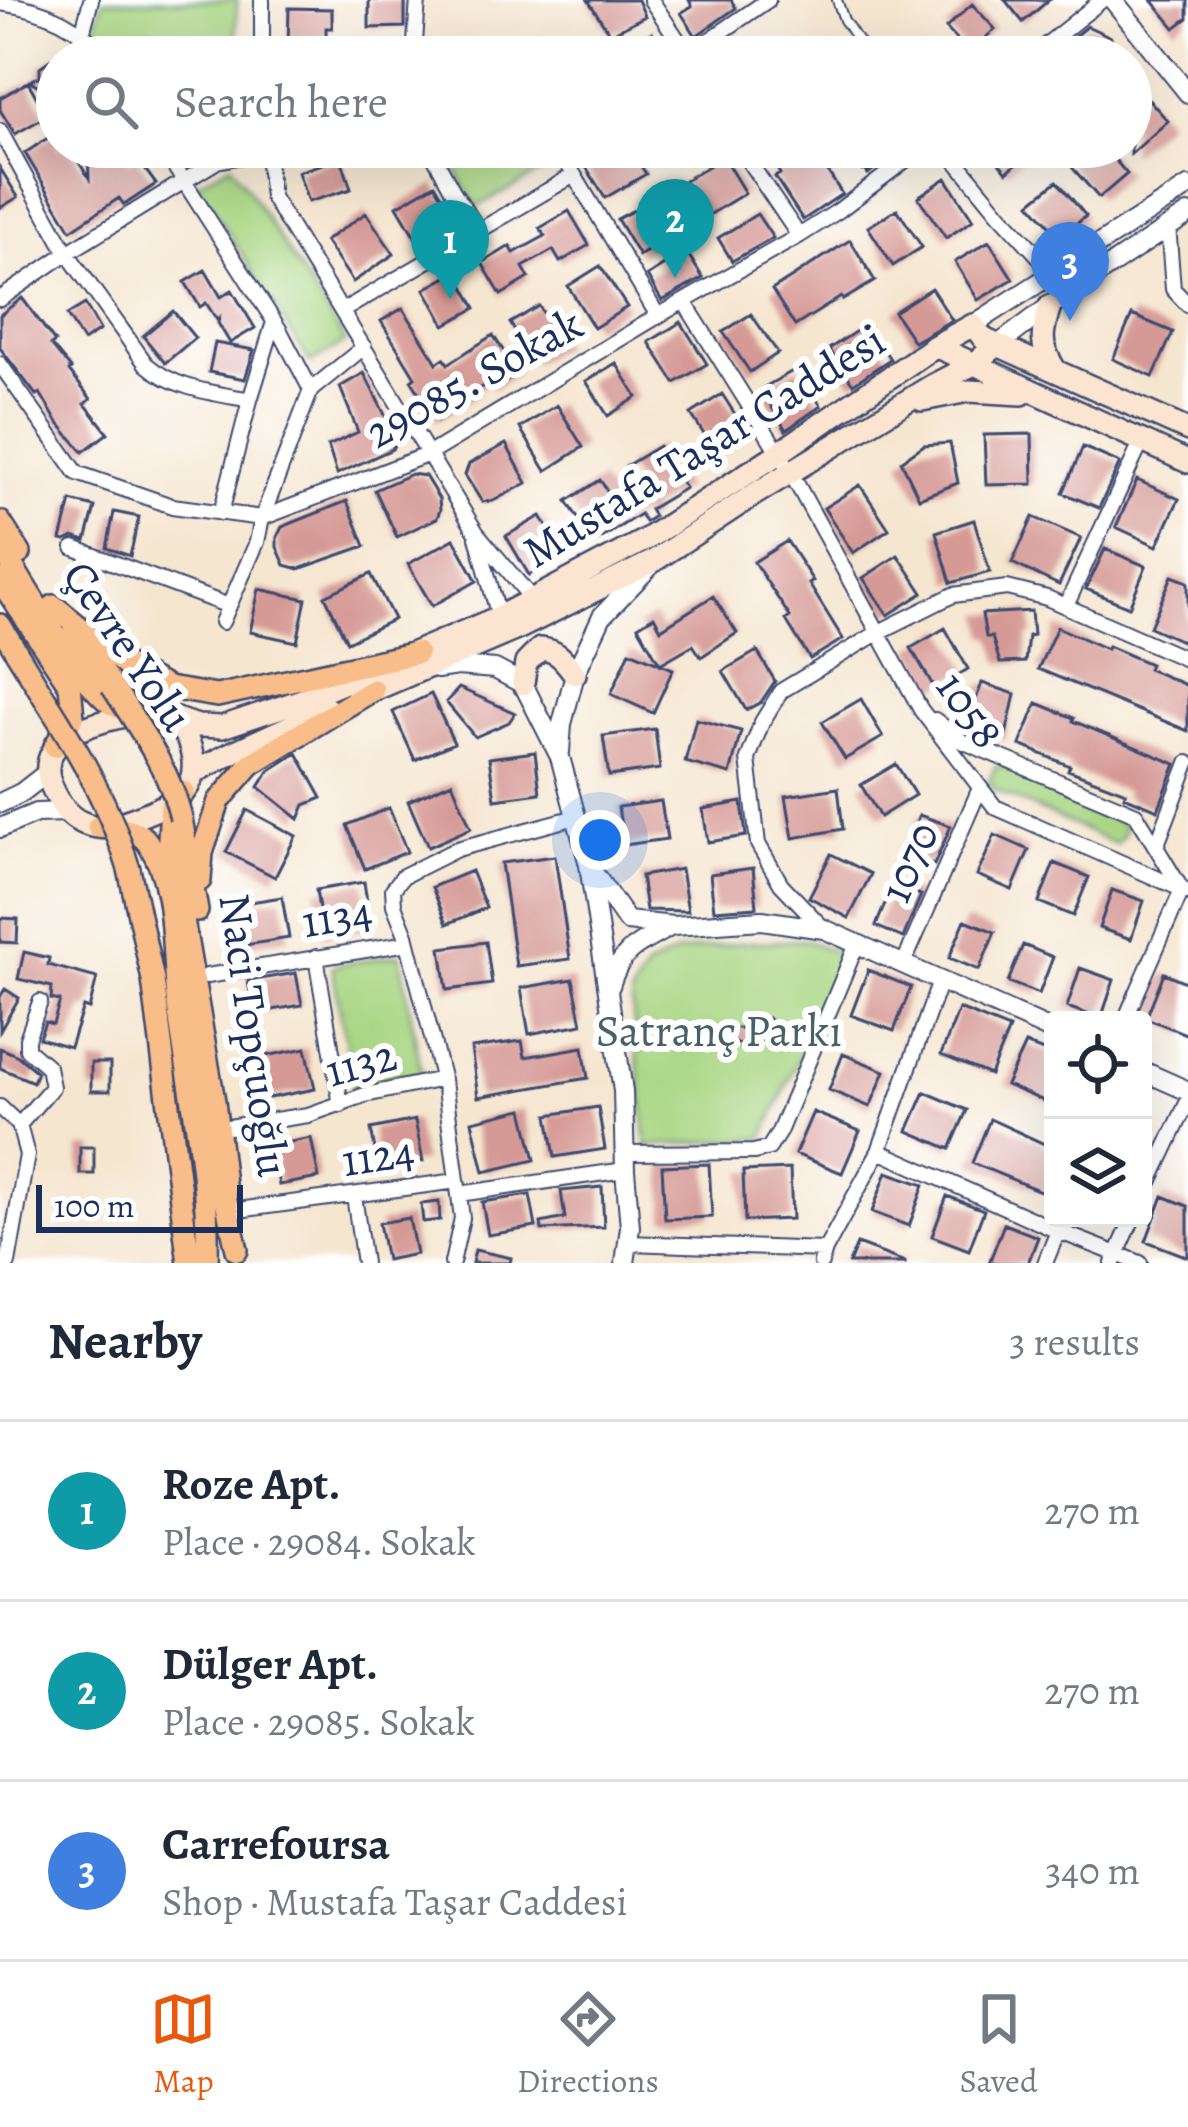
<!DOCTYPE html>
<html lang="en">
<head>
<meta charset="utf-8">
<style>
  :root { --surface:#fff; --page:#f2f2f3; --text:#1f2937; --muted:#747a83; --line:#e0e1e3; --accent:#ea580c }
  body { margin:0; font-family:Alegreya,serif; background:var(--page); color:var(--text) }
  .controls { position:absolute; right:36px; bottom:36px; display:grid; overflow:hidden; border-radius:12px; box-shadow:0 12px 48px #0002 }
  .controls button { width:108px; height:108px; display:grid; place-items:center; padding:0; border:0; border-bottom:3px solid var(--line); background:var(--surface); color:var(--text); font:60px sans-serif }
  .scale { position:absolute; left:36px; bottom:30px; width:207px; box-sizing:border-box; padding-left:12px; border:6px solid #1b2f5e; border-top:0; font-size:33px; line-height:42px; white-space:nowrap; color:#1b2f5e; -webkit-text-stroke:9px #fff; paint-order:stroke }
  .you { position:absolute; left:600px; top:840px; width:42px; height:42px; margin:-30px; border:9px solid #fff; border-radius:50%; background:#1a73e8; box-shadow:0 0 0 18px #1a73e833 }
  .badge { display:grid; place-items:center; width:78px; height:78px; border-radius:50%; background:var(--accent); color:#fff; font-size:39px; font-weight:700 }
  .pin { position:absolute; translate:-50% -99px; filter:drop-shadow(0 3px 6px #0008) }
  .pin::after { content:''; position:absolute; top:63px; width:42px; height:36px; background:inherit; clip-path:polygon(0 0,100% 0,50% 100%) }
  .list { margin:0; padding:0; list-style:none }
  h2 { display:flex; justify-content:space-between; align-items:center; height:156px; margin:0; padding:0 48px; font-size:51px }
  h2 small { font-size:39px; font-weight:400; color:var(--muted) }
  .list li { display:grid; grid-template-columns:78px 1fr auto; gap:36px; align-items:center; box-sizing:border-box; height:180px; padding:0 48px; border-top:3px solid var(--line) }
  .list b { display:block; font-size:45px; white-space:nowrap }
  .list p { margin:0; font-size:39px; white-space:nowrap; color:var(--muted) }
  .list em { font-size:39px; font-style:normal; color:var(--muted) }
  .icon { flex:none; width:66px; height:66px; fill:none; stroke:currentColor; stroke-width:2; stroke-linecap:round; stroke-linejoin:round }
  .map { position:relative; flex:none; width:1188px; height:1263px; overflow:hidden }
  .search { position:absolute; background:var(--surface); box-shadow:0 12px 48px #0002; left:36px; right:36px; top:36px; height:132px; display:flex; align-items:center; gap:30px; box-sizing:border-box; padding:0 42px; border-radius:66px; color:var(--muted); font-size:45px }
  .sheet { height:696px; background:var(--surface) }
  nav { display:flex; justify-content:space-around; align-items:center; box-sizing:border-box; height:168px; border-top:3px solid var(--line); background:var(--surface); font-size:33px; color:var(--muted) }
  nav a { display:grid; justify-items:center; gap:6px }
  nav .on { color:var(--accent) }
  .map>svg:first-child { display:block }
</style>
</head>
<body>
<div class="map">
<svg width="1188" height="1263" viewBox="0 0 1188 1263">
  <rect width="100%" height="100%" fill="#fff"/>
  <filter id="ink" filterUnits="userSpaceOnUse"><feTurbulence type="fractalNoise" baseFrequency=".00833" numOctaves="2"/><feDisplacementMap in="SourceGraphic" scale="24" xChannelSelector="R" yChannelSelector="G"/><feConvolveMatrix kernelMatrix="1 2 1 2 8 2 1 2 1" color-interpolation-filters="sRGB"/></filter>
  <filter id="wash" filterUnits="userSpaceOnUse"><feTurbulence type="fractalNoise" baseFrequency=".004" numOctaves="4" result="noise"/><feDisplacementMap in="SourceGraphic" scale="48" xChannelSelector="R" yChannelSelector="G"/><feGaussianBlur stdDeviation="2.7" result="paint"/><feColorMatrix in="noise" values="0 0 0 0 0 0 0 0 0 0 0 0 0 0 0 0 0 1.4 0 .05"/><feComposite in="paint" operator="in"/></filter>
  <g filter="url(#wash)">
    <rect width="100%" height="100%" fill="#f5e6d0"/>
    <path fill="#a9d683" stroke="#628270" stroke-width="3" d="M103 0H237L235 57H114L95 27Z
      M443 147H546L556 164 476 207Z
      M231 164 346 342 310 363 197 183Z
      M1004 766 1117 818 1125 827 1124 834 1115 844 993 789 989 780 995 767Z
      M804 940 845 955 763 1138 647 1146 631 995 647 968 678 952 739 943Z
      M400 954 422 1076 354 1089 332 966Z"/>
    <g id="blocks">
      <path fill="#d59a95" d="M369 0H405V27L369 28Z
        M588 0H638L645 16 610 34Z
        M689 0H731L736 8 696 36 681 13 692 6Z
        M1005 0H1049L1023 22Z
        M1152 0H1188V18L1175 28Z
        M972 4 995 29 969 53 946 28Z
        M289 8 332 9V28H326V47L288 46Z
        M1087 26 1111 37 1118 57H1060L1056 51Z
        M652 32 668 57H615Z
        M57 55V96L30 81 40 76V67Z
        M28 82 47 116 15 134 0 110V98Z
        M1140 90 1168 121 1131 154V98Z
        M57 132V147H69L89 178 88 147H127L128 162 136 157 156 184 124 205 119 198 71 230 25 153Z
        M619 147H629L646 174 605 198 586 167Z
        M664 147H699L675 163Z
        M846 147H903L868 174 865 170 862 171Z
        M985 147H1036L1007 172Z
        M1073 147H1104L1127 174 1099 198 1062 156Z
        M808 151 811 156 816 153 842 194 803 220 775 177 780 174 778 170Z
        M723 157 745 193 706 217 684 181Z
        M341 158 351 189 308 202 298 172Z
        M0 168 18 197 0 208Z
        M946 178 973 220 946 238 918 197Z
        M1057 181 1086 216 1060 238 1030 203Z
        M435 184 459 225 421 247 397 206Z
        M651 201 672 236 639 256 617 219Z
        M897 209 922 247 893 266 868 227Z
        M569 211 589 245 560 262 553 250 523 267 529 278 501 295 482 263 510 246 514 253 545 236 540 228Z
        M366 213 394 254 353 282 325 241Z
        M757 214 773 238 732 261 718 238Z
        M850 240 875 281 843 300 841 297 795 326 772 290Z
        M989 241 1013 279 978 300 955 262Z
        M686 251 703 278 662 301 647 276Z
        M600 266 627 307 594 328 568 286Z
        M205 270 221 297 232 290 255 328 230 343 218 323 219 318 217 320 206 303 200 307 185 282Z
        M456 272 476 308 445 325 425 289Z
        M931 288 952 320 914 342 894 312Z
        M22 298 55 342 51 345 71 369 69 371 91 399 85 404 108 433 83 452 56 420 40 393 36 395 0 348V315Z
        M85 304 100 330 83 341 67 315Z
        M539 306 563 346 535 363 510 323Z
        M403 308 437 363 444 358 448 364 493 335 518 373 494 389 490 382 477 390 479 394 437 421 411 380 415 377 381 321Z
        M173 311 195 338 165 363 143 336Z
        M751 314 778 353 750 372 723 332Z
        M1132 315 1173 332 1153 377 1113 359Z
        M681 322 707 364 675 383 649 342Z
        M867 324 890 359 853 384 829 349Z
        M215 343 254 350 245 379 209 372Z
        M616 363 637 397 608 416 586 381Z
        M798 368 821 406 786 430 761 389Z
        M364 373 397 439 392 449 337 474 328 446 358 432 340 387Z
        M722 394 749 436 718 456 691 414Z
        M557 405 583 447 546 471 520 428Z
        M1032 434 1033 484 986 485 984 435Z
        M950 443 958 483 919 498 901 461 924 445Z
        M506 444 527 483 493 501 482 502 465 475 469 464Z
        M659 446 685 488 650 509 654 516 645 522 640 514 594 543 567 501 600 480 619 508 643 493 626 466Z
        M1083 447 1120 463 1099 508 1063 493Z
        M411 474 425 476 439 499 440 510 437 518 397 537 375 490Z
        M1137 480 1179 499 1157 546 1116 527Z
        M860 485 889 529 853 553 824 508Z
        M71 501 95 507 86 541 73 537 65 541 61 540Z
        M347 501 365 546 299 569 285 565 277 547V537L282 527Z
        M114 512 139 517 130 556 107 548Z
        M541 516 564 555 529 575 506 536Z
        M1033 517 1081 538 1059 585 1012 563Z
        M974 520 990 572 951 583 936 532Z
        M454 539 477 581 432 606 408 564Z
        M787 541 813 581 809 584 843 639 810 659 786 620 790 617 754 562Z
        M1105 549 1146 566 1129 607 1086 589Z
        M898 555 923 593 888 615 863 578Z
        M371 574 394 619 347 642 325 596Z
        M1172 576 1188 582V644L1150 627Z
        M259 589 306 599 297 642 250 632Z
        M713 596 737 633 701 657 693 645 660 664 638 626 654 616 661 629Z
        M1031 611 1033 635 1028 636 1025 662 1000 663 992 637H986L982 614Z
        M1057 627 1107 649 1108 646 1150 664 1148 669 1188 686V731L1038 669Z
        M945 628 968 669 935 689 911 648Z
        M630 651 673 669 653 713 611 694Z
        M757 651 775 681 761 702 746 710 723 671Z
        M982 683 1015 694 1005 740 966 726Z
        M459 688 515 713 509 722 475 737 446 702Z
        M431 694 454 743 415 760 393 712Z
        M861 699 883 737 845 759 822 722Z
        M1037 703 1074 718 1073 721 1176 764 1158 810 1124 796 1126 792 1068 770 1070 766 1020 745Z
        M696 719 741 731 730 774 685 762Z
        M655 729 660 769 609 776 603 736Z
        M535 752 540 793 495 799 489 758Z
        M297 753 322 798 305 805 299 819 259 787 269 771Z
        M896 764 915 795 880 817 861 785Z
        M452 782 471 828 428 847 408 801Z
        M838 788 843 829 793 838 786 796Z
        M661 801 667 839 624 845 618 807Z
        M742 802 746 836 708 842 703 809Z
        M389 808 407 852 365 869 347 825Z
        M247 810 296 836 275 877 226 852Z
        M919 815 951 826 934 865 905 855Z
        M995 835 1029 850 1012 890 977 875Z
        M831 854 871 874 849 918 809 897Z
        M555 856 570 959 516 966 501 863Z
        M1054 863 1089 877 1073 916 1039 902Z
        M753 868 757 907 714 910 710 874Z
        M681 869 688 911 646 910 641 876Z
        M471 871 486 908 447 924 432 887Z
        M364 882 371 928 323 935 316 890Z
        M893 884 921 895 903 938 876 926Z
        M1112 890 1144 901 1131 939 1099 928Z
        M282 897 289 938 239 946 232 905Z
        M0 918 18 919 17 943 0 942Z
        M965 920 995 932 979 970 949 958Z
        M486 942 492 984 447 990 441 948Z
        M1023 945 1053 957 1039 994 1008 982Z
        M24 952 49 958 48 965 97 978 89 1009 83 1007 70 1047 39 1038 45 1022 53 1024 60 1001 51 999 52 987 18 979Z
        M1080 968 1114 980 1101 1019 1067 1007Z
        M868 970 911 987 894 1031 851 1015Z
        M296 973 302 1005 254 1013 248 981Z
        M1164 973 1188 983V1035L1146 1018Z
        M573 979 582 1024 529 1034 521 988Z
        M5 989 19 998 0 1031V997Z
        M959 1009 1009 1029 990 1075 941 1055Z
        M768 1018 779 1029 764 1040 739 1044 720 1040 725 1027 748 1029 755 1027Z
        M522 1041 525 1057 583 1047 588 1078 478 1097 471 1048Z
        M1025 1044 1049 1053 1053 1072V1105L1006 1085Z
        M0 1048 18 1056 37 1072 33 1082 0 1068Z
        M306 1048 315 1089 269 1098 261 1057Z
        M843 1054 885 1071 870 1107 829 1090Z
        M91 1063H110V1091H91Z
        M925 1092 967 1110 950 1149 908 1131Z
        M598 1107 605 1149 555 1157 548 1115Z
        M523 1109 535 1160 484 1172 472 1121Z
        M813 1112 860 1131 842 1173 795 1154Z
        M990 1119 1053 1148V1187L1050 1195 972 1163Z
        M415 1120 423 1161 379 1170 371 1129Z
        M311 1138 319 1178 279 1185 271 1146Z
        M80 1147H94V1174H80Z
        M709 1164 712 1217 665 1219 662 1166Z
        M790 1169 792 1219 745 1221 743 1171Z
        M887 1172 924 1185 909 1226 872 1212Z
        M602 1187 604 1227 542 1230 541 1223 565 1218 561 1191Z
        M530 1195 536 1227 488 1235 482 1202Z
        M947 1196 984 1210 969 1250 932 1236Z
        M1163 1196 1188 1206V1257L1146 1241Z
        M439 1202 440 1220 423 1222 421 1204Z
        M409 1218 416 1254 386 1260 379 1223Z
        M1004 1224 1038 1237 1028 1263H989Z
        M857 1244 905 1262V1263H849Z
        M475 1250 511 1258 510 1263H472Z"/>
    </g>
  </g>
  <g filter="url(#ink)">
    <use href="#blocks" fill-opacity="0" stroke="#3c4a6f" stroke-width="3"/>
    <g fill="none" stroke-linecap="round" stroke-linejoin="round">
      <g stroke="#3c4a6f" stroke-width="12">
        <path id="service" d="M837 0 844 20 869 57"/>
      </g>
      <g stroke="#3c4a6f" stroke-width="18">
        <path id="minor" d="M651 0 688 55
          M0 3C40 8 79 23 104 57
          M82 34 91 0
          M262 57V0
          M414 57 418 0
          M685 57 768 0
          M1031 57 1102 0
          M0 131 67 253 146 364C174 389 214 393 250 400
          M162 147 279 329 311 390
          M266 147 272 197 476 532 532 599
          M429 147 453 191 479 231
          M561 147 564 158 658 316
          M739 147 799 236
          M945 147 999 213 1055 274
          M1168 225 1173 289 1188 305
          M0 299 67 253 217 161 267 151
          M685 303 787 466 921 710 995 807 1188 892
          M342 311 574 175
          M0 364 77 473 172 506 262 518 429 454 658 316 799 236 838 211 923 147
          M221 513 250 400 274 322
          M477 537 499 617
          M74 548 229 606
          M1066 606 1142 441
          M222 622 257 542 262 518 311 390 364 347
          M935 720 962 741 1136 814 1182 890 1125 1020
          M1156 847 1188 763
          M824 929 781 884 758 844 748 759 762 722 781 691 879 632 953 595 1007 588 1047 598 1188 660
          M316 957 341 1105
          M903 965 980 788
          M207 976 408 943
          M0 1107 19 1125 27 1155 8 1263
          M19 1125 52 1087 48 1067 27 1049V1039L40 1002
          M228 1127 308 1115 365 1095 443 1079
          M879 1151 1058 1231 1140 1263
          M626 1153 754 1152 769 1148 779 1132 857 944
          M459 1194 625 1170
          M354 1196 364 1263
          M1143 1197 1188 1101
          M238 1210 457 1181
          M628 1243 825 1250
          M452 1263 462 1218 445 1089 406 935 394 905 393 889 403 876 457 849 576 817
          M821 1263 825 1250 879 1151 940 981
          M1045 1263 1058 1231
          M1113 1263 1133 1218"/>
      </g>
      <g stroke="#3c4a6f" stroke-width="22">
        <path id="tertiary" d="M1113 0 1188 93
          M973 325 1188 187
          M998 345 1050 306 1188 214
          M437 669 457 666 495 669 523 684 560 757 589 865 623 1091 625 1170 630 1227 625 1263
          M560 752 562 724 575 674 602 616 653 563
          M0 803 21 793 48 772
          M0 828 36 813 68 812
          M595 875 627 921 673 926 762 920 824 929 1053 1031
          M610 986C620 951 638 944 668 928
          M1143 1071 1188 1091"/>
      </g>
      <g stroke="#3c4a6f" stroke-width="26">
        <path id="secondary" d="M1050 306C1041 334 1039 345 1056 371
          M935 346 1188 462
          M922 400 969 391 1022 394
          M523 684 526 663 540 649C558 650 564 660 575 674
          M357 697 519 628 652 562 755 494 933 385 972 365 998 345
          M152 711C161 714 170 717 177 724 192 740 201 773 184 792 171 806 119 826 99 827 94 827 85 824 81 822 67 816 58 801 52 787 28 732 114 717 152 711Z
          M167 716 198 726 222 727 302 700 499 617 645 540 779 453 935 346 973 325 984 339 1188 430
          M193 773 229 754 328 709"/>
      </g>
      <g stroke="#3c4a6f" stroke-width="26">
        <path id="primary" d="M0 522 20 553
          M0 546C21 579 84 691 115 706 125 711 141 710 152 711
          M0 580 70 685 73 717 55 746
          M54 606 128 667 168 688 217 696 417 653
          M0 625 44 697
          M74 633 112 686
          M184 792 171 806 169 838 214 1101 226 1200 237 1250
          M181 818 197 911
          M98 827C116 829 137 827 148 843 177 885 171 948 177 997 188 1085 210 1174 207 1263
          M129 869 153 980 189 1263
          M200 880 202 853 219 801 251 764 373 690"/>
      </g>
      <use href="#service" stroke="#fff" stroke-width="8"/>
      <use href="#minor" stroke="#fff" stroke-width="14"/>
      <use href="#tertiary" stroke="#fff" stroke-width="18"/>
      <use href="#secondary" stroke="#fce5d0" stroke-width="21"/>
      <use href="#primary" stroke="#f8bd89" stroke-width="21"/>
      <g stroke="#3c4a6f" stroke-width="26" stroke-linecap="butt">
        <path id="primary-bridge" d="M112 686C139 728 170 770 181 818
          M44 697C80 753 110 806 129 869"/>
      </g>
      <use href="#primary-bridge" stroke="#f8bd89" stroke-width="21"/>
    </g>
  </g>
  <g text-anchor="middle" dominant-baseline="central" stroke-width="12" stroke-linejoin="round" paint-order="stroke">
    <g font-size="45" fill="#1b2f5e" stroke="#fff">
      <text transform="translate(474 378) rotate(-29)">29085. Sokak</text>
      <text transform="translate(704 446) rotate(-32)">Mustafa Taşar Caddesi</text>
      <text transform="translate(128 646) rotate(56)">Çevre Yolu</text>
      <text transform="translate(970 710) rotate(55)">1058</text>
      <text transform="translate(909 862) rotate(-66)">1070</text>
      <text transform="translate(337 917) rotate(-9)">1134</text>
      <text transform="translate(254 1035) rotate(82)">Naci Topçuoğlu</text>
      <text transform="translate(361 1063) rotate(-15)">1132</text>
      <text transform="translate(378 1156) rotate(-8)">1124</text>
    </g>
    <g font-size="45" fill="#466169" stroke="#fff">
      <text x="719" y="1031">Satranç Parkı</text>
    </g>
  </g>
</svg>
<div class="controls">
<button><svg class="icon" aria-label="locate" viewBox="0 0 24 24"><circle cx="12" cy="12" r="6"/><path d="M12 2v4M12 18v4M2 12h4M18 12h4"/></svg></button>
<button><svg class="icon" aria-label="layers" viewBox="0 0 24 24"><path d="M12 4l9 5-9 5-9-5zM3 14l9 5 9-5"/></svg></button>
</div>
<div class="scale">100 m</div>
<div class="you"></div>
<div class="pin badge" style="left:450px;top:299px;background:#0f9aa8">1</div>
<div class="pin badge" style="left:675px;top:278px;background:#0f9aa8">2</div>
<div class="pin badge" style="left:1070px;top:321px;background:#3f7fe0">3</div>
<div class="search"><svg class="icon" aria-label="search" viewBox="0 0 24 24"><circle cx="10" cy="10" r="6"/><path d="M15 15l6 6"/></svg>Search here</div>
</div>
<section class="sheet">
<h2>Nearby<small>3 results</small></h2>
<ul class="list">
<li><span class="badge" style="background:#0f9aa8">1</span><div><b>Roze Apt.</b><p>Place · 29084. Sokak</p></div><em>270 m</em></li>
<li><span class="badge" style="background:#0f9aa8">2</span><div><b>Dülger Apt.</b><p>Place · 29085. Sokak</p></div><em>270 m</em></li>
<li><span class="badge" style="background:#3f7fe0">3</span><div><b>Carrefoursa</b><p>Shop · Mustafa Taşar Caddesi</p></div><em>340 m</em></li>
</ul>
</section>
<nav>
<a class="on"><svg class="icon" aria-label="map" viewBox="0 0 24 24"><path d="M3 6l6-2 6 2 6-2v14l-6 2-6-2-6 2zM9 4v14M15 6v14"/></svg>Map</a>
<a><svg class="icon" aria-label="directions" viewBox="0 0 24 24"><path d="M12 3l9 9-9 9-9-9zM9 14v-3h6M13 9l2 2-2 2"/></svg>Directions</a>
<a><svg class="icon" aria-label="saved" viewBox="0 0 24 24"><path d="M7 4h10v16l-5-4-5 4z"/></svg>Saved</a>
</nav>
</body>
</html>
